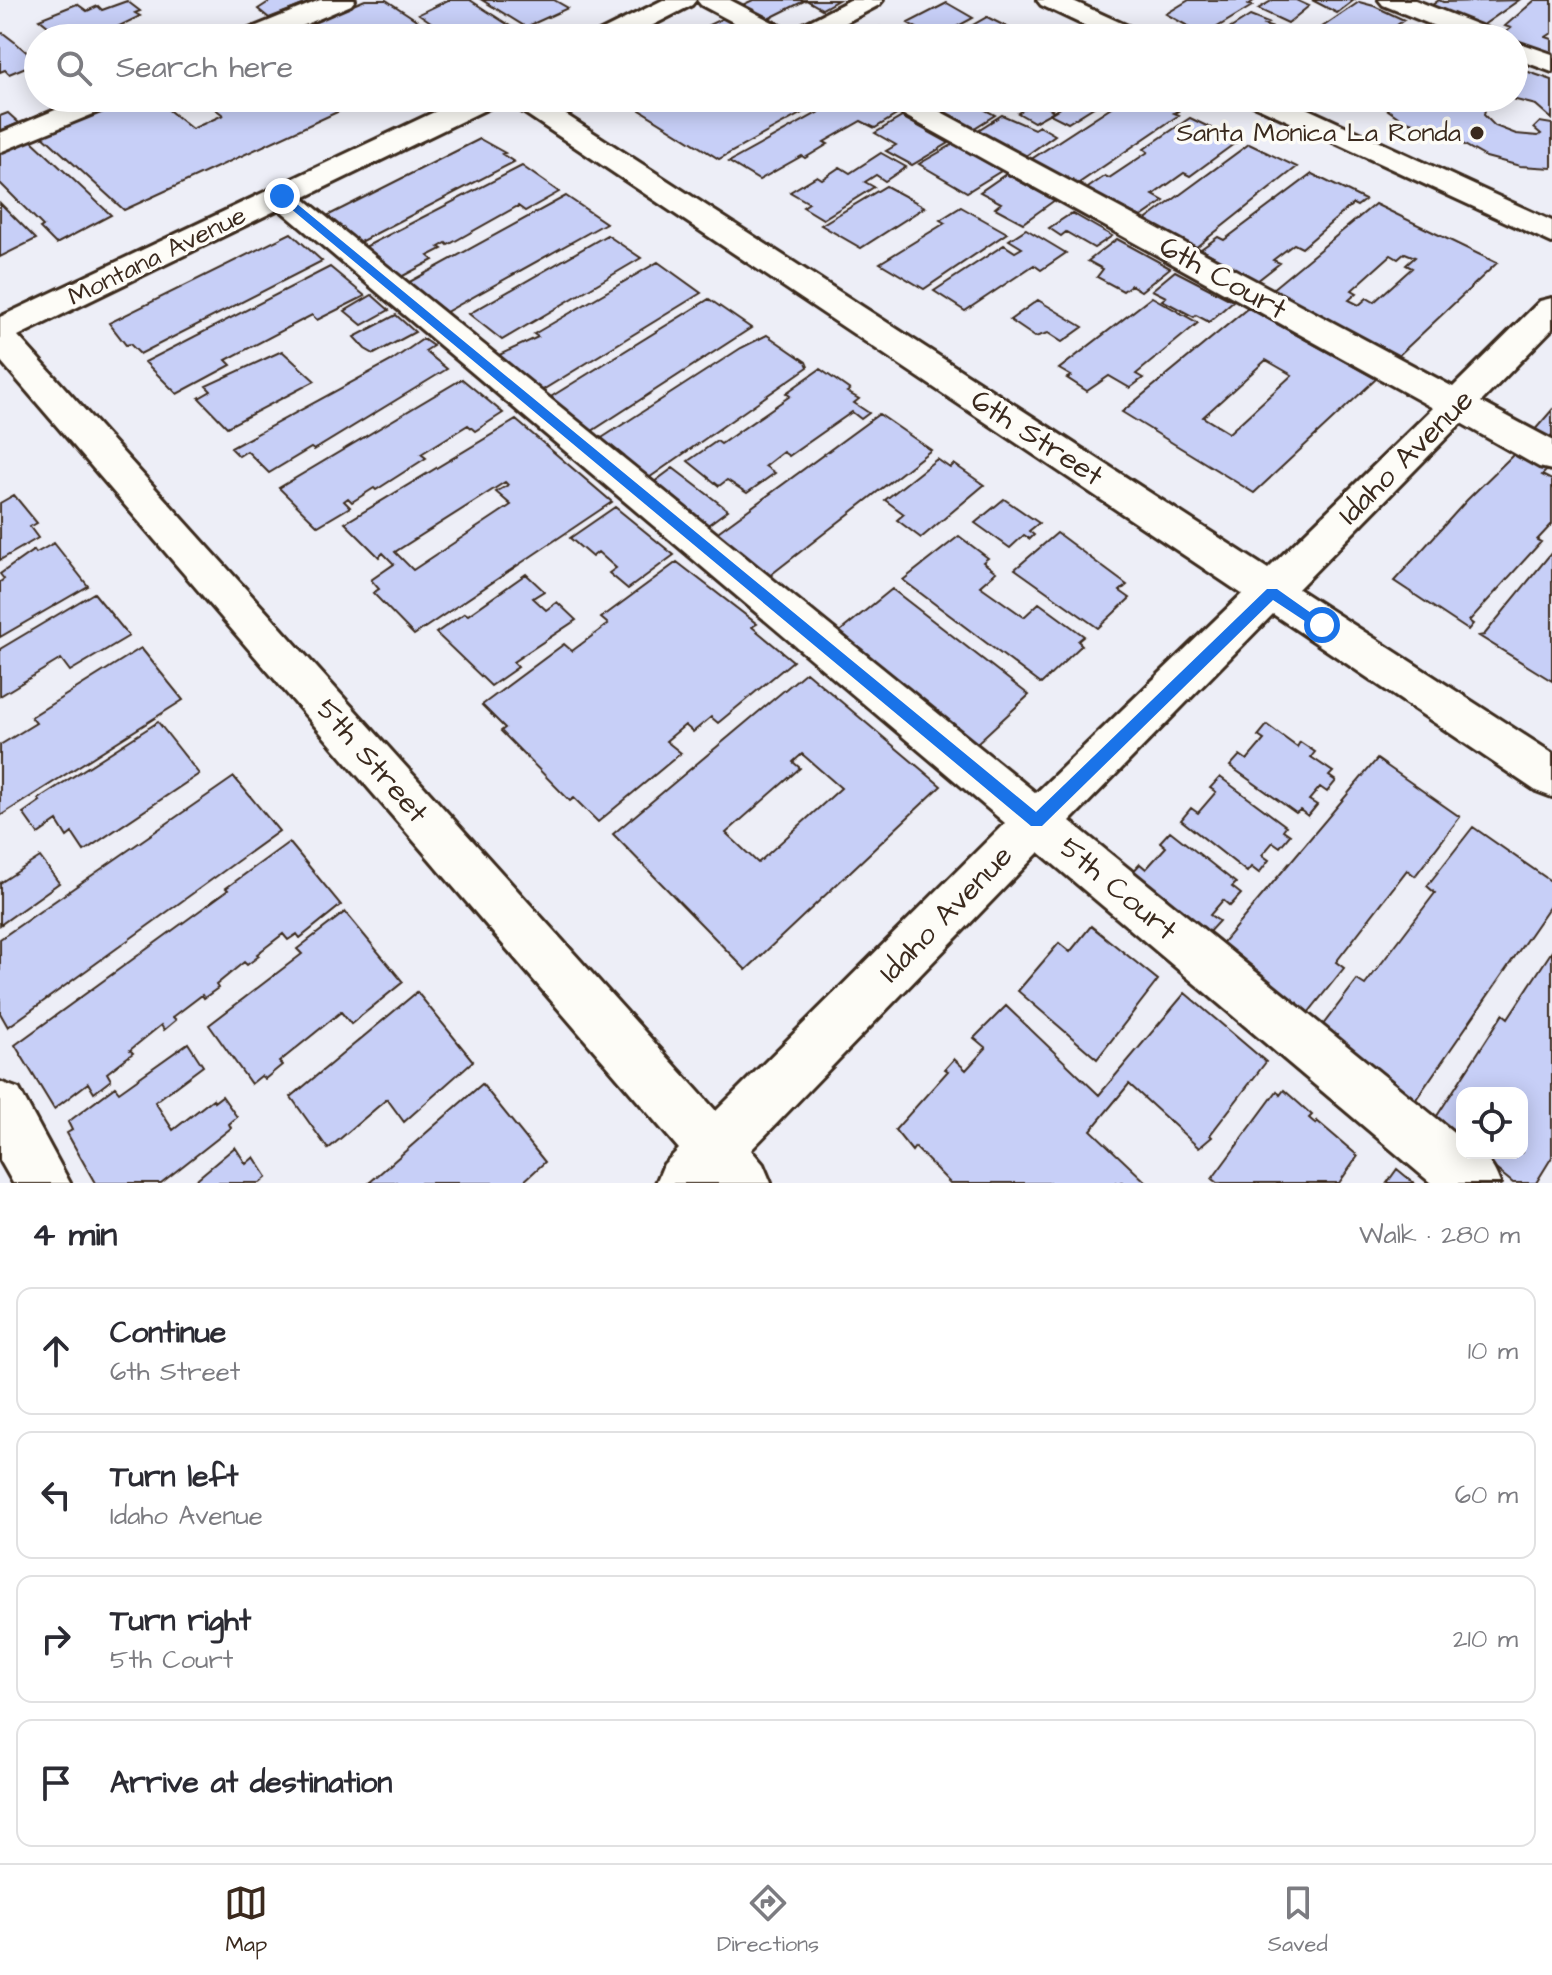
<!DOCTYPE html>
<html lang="en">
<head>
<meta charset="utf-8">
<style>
  :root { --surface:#fff; --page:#f7f7f7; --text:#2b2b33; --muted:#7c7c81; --line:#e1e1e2; --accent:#3b2a1e }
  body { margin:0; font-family:"Architects Daughter",sans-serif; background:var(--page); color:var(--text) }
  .controls { position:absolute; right:24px; bottom:24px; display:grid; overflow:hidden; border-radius:16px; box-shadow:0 4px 20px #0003 }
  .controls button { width:72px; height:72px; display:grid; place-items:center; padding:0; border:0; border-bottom:2px solid var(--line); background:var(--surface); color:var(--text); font:40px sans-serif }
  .stop { position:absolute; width:24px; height:24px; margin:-18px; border:6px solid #1a73e8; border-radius:50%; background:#fff }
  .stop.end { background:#1a73e8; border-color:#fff; box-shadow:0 2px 8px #0008 }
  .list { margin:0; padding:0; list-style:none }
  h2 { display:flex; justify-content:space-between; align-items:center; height:104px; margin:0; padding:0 32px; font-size:34px }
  h2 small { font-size:26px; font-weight:400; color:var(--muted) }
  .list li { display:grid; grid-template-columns:52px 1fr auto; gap:24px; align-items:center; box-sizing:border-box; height:128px; margin:0 16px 16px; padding:0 16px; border:2px solid var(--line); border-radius:16px }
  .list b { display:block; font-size:30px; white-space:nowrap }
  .list p { margin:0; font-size:26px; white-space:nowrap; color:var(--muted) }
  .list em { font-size:26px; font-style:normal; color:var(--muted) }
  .icon { flex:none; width:44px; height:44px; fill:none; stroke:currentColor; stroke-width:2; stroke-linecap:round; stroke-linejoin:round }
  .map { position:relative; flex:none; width:1552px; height:1183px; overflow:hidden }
  .search { position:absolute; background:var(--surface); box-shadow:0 4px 20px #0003; left:24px; right:24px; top:24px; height:88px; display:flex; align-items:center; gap:20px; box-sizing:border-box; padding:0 28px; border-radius:44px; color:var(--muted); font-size:30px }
  .sheet { height:680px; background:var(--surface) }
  nav { display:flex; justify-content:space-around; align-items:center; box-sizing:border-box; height:112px; border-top:2px solid var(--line); background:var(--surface); font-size:22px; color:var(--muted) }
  nav a { display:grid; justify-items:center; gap:4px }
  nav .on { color:var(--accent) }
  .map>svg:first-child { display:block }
</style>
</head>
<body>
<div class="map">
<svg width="1552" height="1183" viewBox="0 0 1552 1183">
  <rect width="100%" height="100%" fill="#edeef7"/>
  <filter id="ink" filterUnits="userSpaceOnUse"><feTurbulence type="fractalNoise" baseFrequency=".0125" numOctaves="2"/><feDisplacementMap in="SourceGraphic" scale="16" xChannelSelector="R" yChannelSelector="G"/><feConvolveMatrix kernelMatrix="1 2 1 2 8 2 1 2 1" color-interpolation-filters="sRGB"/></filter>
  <g filter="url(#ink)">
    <path fill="#c7cff7" stroke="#3b2a1e" stroke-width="2" fill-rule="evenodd" d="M272 0H303L308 3 269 18 258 9Z
      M365 0H386L444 38H381L357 22 343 27 359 38H284L281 35Z
      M448 0H470L510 26 481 38H454L419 14Z
      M482 0H554L568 8 526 27Z
      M753 0H838L822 9 806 0 766 20 740 6Z
      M1189 0H1255L1248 5 1252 6 1204 35 1166 14Z
      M1273 0H1296L1309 6 1288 23 1258 9Z
      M1312 0H1354L1337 13Z
      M1439 0 1443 2 1519 0 1476 30 1427 9Z
      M1535 0H1552V33L1546 37 1552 39V61L1514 45V38H1498L1511 28 1505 26Z
      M127 1 140 11 135 13 140 16 105 33 118 38H63L39 19 77 4 87 11 98 6 102 10Z
      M1359 2 1374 6 1404 20 1379 38H1306Z
      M947 3 973 18 936 38 914 35 922 31 908 23Z
      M1250 16 1268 23 1264 25 1295 35 1290 38H1215Z
      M987 17 1027 37 950 38Z
      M723 18 760 38H705L694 32Z
      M880 27 899 37 860 38Z
      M3 33 16 43 38 62 9 74 5 70 0 72V34Z
      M1514 67 1552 80V119L1536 105 1508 98H1514Z
      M127 98H154L192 129 223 115 201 98H353L359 102 124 210 41 134Z
      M656 98H829L719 159 637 108Z
      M841 98H868L898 114 875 128 861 121 824 142 828 144 805 158 802 156 759 180 729 162 830 106 836 109 840 107 833 103Z
      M929 98H963L995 115 968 132 918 105Z
      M1044 98H1108L1068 123 1050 114 1061 107Z
      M1125 98H1152L1178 111 1174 113 1179 115 1076 185 1030 160Z
      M1371 98H1429L1457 106 1475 103 1482 98H1504L1486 104 1484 115 1495 126 1516 134 1538 136 1541 134 1534 128 1540 122 1552 124V168L1520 166 1486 157 1445 134 1401 119Z
      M1037 101 1054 111 1034 122 1018 113Z
      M8 113 19 123 0 131V116Z
      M1002 115 1034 129 1039 126 1055 135 1027 155 1021 156 975 132Z
      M902 117 949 143 912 165 886 151 896 145 875 133Z
      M1190 118 1238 141 1190 176 1184 173 1153 195 1164 201 1141 217 1085 190 1105 176 1109 178 1148 152 1144 149Z
      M480 139 505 153 502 154 514 162 354 245 333 229 339 226 327 216Z
      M31 140 111 215 56 244 40 228 43 226 0 183V153Z
      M954 144 1001 171 967 192 919 164Z
      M1249 144 1297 167 1195 248 1144 221Z
      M881 153 906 167 885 181 876 175 865 182 874 187 823 219 803 207 809 203 790 192 817 176 822 179 840 167 850 173Z
      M522 166 559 192 525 211 518 206 448 245 446 243 439 247 442 249 428 256 433 260 401 277 365 247Z
      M1006 174 1055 200 1023 223 995 208 1001 203 980 192Z
      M1312 174 1365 200 1357 206 1353 204 1302 248 1294 244 1273 260 1280 263 1257 281 1201 249 1218 237 1224 240Z
      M886 186 925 207 861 248 821 225Z
      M566 196 606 223 446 312 427 297 422 300 404 285Z
      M0 203 36 239 0 257Z
      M1375 204 1497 263 1397 357 1271 290ZM1405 253 1415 257 1406 265 1412 268 1374 302 1367 298 1359 305 1349 300 1357 293 1352 290 1391 255 1398 259Z
      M961 207 1007 233 924 289 880 263 945 223 940 220Z
      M1072 213 1112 236 1094 248 1066 232 1061 236 1049 228Z
      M1026 229 1066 253 1041 270 1034 265 965 311 934 291 1004 245 1015 252 1022 248 1009 240Z
      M291 233 322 261 140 354 130 344 126 345 109 323Z
      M607 235 641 258 502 340 469 314Z
      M1117 239 1170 268 1141 291 1131 285 1123 291 1097 277 1103 269 1088 261Z
      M658 262 701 293 541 391 499 355 538 337 534 334Z
      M330 267 365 296 317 320 312 315 226 360 231 365 177 394 145 362Z
      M1175 271 1233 301 1209 322 1196 315 1194 317 1162 300 1166 297 1152 290Z
      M372 295 389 310 362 325 345 311Z
      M1152 297 1198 323 1136 374 1143 378 1130 388 1109 376 1087 391 1067 378 1071 376 1059 369Z
      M709 299 751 328 592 431 549 398Z
      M1038 300 1083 327 1062 342 1048 333 1035 337 1010 320Z
      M1248 308 1376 379 1254 493 1122 412ZM1266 360 1292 375 1229 433 1203 417Z
      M396 315 415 332 374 354 365 349 354 337Z
      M767 335 806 362 808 367 643 482 594 443 741 348Z
      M423 339 433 346 425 351 447 369 314 450 311 448 269 473 247 451 239 456 231 448 391 361Z
      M282 351 315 381 227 427 199 398 211 391 206 386Z
      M820 369 850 390 847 392 859 399 854 403 869 413 861 419 852 412 789 456 783 452 765 466 775 473 747 493 727 480 719 486 688 461 717 441 721 444 790 396 786 393Z
      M462 379 503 413 475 431 468 425 421 454 426 458 376 490 374 488 352 502 348 498 344 501 350 507 318 526 279 488Z
      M1552 410V443L1533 432Z
      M879 414 931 450 768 577 715 534Z
      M516 420 612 502 414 635 373 593 379 589 371 580 394 564 383 553 379 557 345 523ZM505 482 508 485 496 492 511 505 413 570 395 552Z
      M1514 454 1546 471 1542 475 1552 480V524L1537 540 1541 542 1469 621 1473 624 1468 630 1394 581 1467 500Z
      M937 459 950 468 954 464 984 485 921 538 897 520 904 514 885 500Z
      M673 468 728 510 705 527 650 485Z
      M14 495 37 523 30 527 38 538 0 560V503Z
      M1004 499 1039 523 1029 531 1034 535 1030 539 1024 535 1010 548 975 523Z
      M615 507 674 555 628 589 609 573 616 568 598 552 592 557 570 538Z
      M1057 533 1127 585 1120 591 1130 598 1098 628 1015 569Z
      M959 536 988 558 983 562 996 572 980 586 1024 617 1039 603 1084 636 1078 641 1082 645 1041 684 903 580Z
      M54 543 88 586 0 637V582L4 579 0 574 34 550 36 553Z
      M1552 552V681L1479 636 1484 635Z
      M677 562 757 624 752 627 793 661 718 723 711 717 693 732 685 725 666 741 681 753 598 822 574 798 570 801 501 731 505 728 482 705 564 644 572 651 608 624 601 618Z
      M526 574 544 591 533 598 546 610 557 602 576 620 513 662 518 667 491 686 436 633 465 613 468 615Z
      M892 589 1029 695 975 745 838 633Z
      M94 593 129 636 70 671 61 659 0 696V649Z
      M141 648 183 700 0 816V745L36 723 31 717Z
      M806 672 941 786 746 970 613 834ZM802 754 841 788 758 863 726 833 800 768 793 762Z
      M158 722 199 774 84 851 72 833 67 837 57 821 38 834 23 813 40 801 38 799Z
      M1267 725 1297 747 1300 742 1315 752 1311 757 1333 772 1329 776 1336 781 1327 792 1320 787 1309 800 1317 805 1308 816 1300 810 1296 813 1230 766 1240 755 1247 760 1264 740 1258 736Z
      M1377 759 1460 817 1415 876 1407 870 1336 962 1344 968 1304 1018 1218 948Z
      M234 777 279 831 8 1027 0 1013V939Z
      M1220 777 1286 826 1283 830 1290 835 1280 847 1273 842 1262 855 1269 860 1259 873 1251 867 1247 872 1181 820 1191 808 1198 813 1216 792 1210 788Z
      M1473 827 1552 882V903L1412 1105 1319 1030 1357 980 1365 985 1435 893 1427 886Z
      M1170 831 1236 883 1232 887 1241 894 1230 906 1223 900 1210 915 1219 921 1208 933 1199 926 1195 930 1129 876 1140 864 1146 869 1166 847 1160 842Z
      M289 842 341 905 300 938 297 934 288 940 283 934 257 954 259 956 247 965 244 962 216 985 218 988 204 998 202 995 173 1017 176 1020 164 1030 161 1025 130 1050 133 1053 107 1073 111 1080 94 1093 88 1083 54 1109 15 1045 228 890 226 888Z
      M40 857 59 883 0 925V883Z
      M345 912 403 982 351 1024 341 1012 279 1062 282 1065 265 1079 261 1076 251 1084 209 1025 302 954 297 949Z
      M1091 926 1158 980 1097 1059 1018 991 1059 943 1070 952Z
      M1552 951V1157L1536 1183H1513L1476 1153H1522V1093H1462V1142L1435 1119 1503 1014 1508 1018Z
      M417 992 473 1061 404 1122 387 1099 328 1149 291 1097Z
      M1185 993 1266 1062 1210 1135 1212 1137 1199 1148 1129 1084 1091 1130 1147 1183H950L915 1147 912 1151 895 1130 948 1071 945 1069 954 1059 966 1070 986 1048 974 1038 1006 1006 1099 1095Z
      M188 1043 203 1066 155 1102 173 1130 213 1099 214 1102 222 1096 237 1117 229 1124 231 1128 161 1183H95L67 1133 72 1130 68 1122 115 1087 119 1092Z
      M482 1084 545 1162 522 1183H369Z
      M1284 1090 1312 1115 1309 1118 1316 1124 1317 1121 1358 1156 1339 1183H1217L1212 1179 1277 1091 1280 1095Z
      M235 1147 246 1164 254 1157 267 1177 260 1183H192Z
      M1397 1169 1414 1183H1387Z"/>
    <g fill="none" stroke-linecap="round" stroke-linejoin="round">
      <g stroke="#3b2a1e" stroke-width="6">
        <path id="minor" d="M320 0H355L351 5 274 38H238L242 32Z
          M663 0H696L692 5 628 38H595L599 32Z
          M697 0H730L790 31 850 0H883L879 5 817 38H763L701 5Z
          M1037 0H1071L1141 32 1145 38H1111L1041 5Z
          M1379 0H1415L1496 32 1500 38H1464L1383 5Z
          M1514 41 1552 54V72L1514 58Z
          M84 98H122L118 104 0 152V133Z
          M464 98H501L497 104 303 198 1036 793 1242 594 511 104 507 98H540L1268 569 1433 408 884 104 880 98H915L1453 387 1540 301 1552 298V329L1481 402 1552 440V470L1539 467 1461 423 1298 589 1552 753V797L1536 791 1273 614 1070 821 1462 1139V1153C1485 1153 1492 1162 1500 1183H1431L1039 852 751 1150 763 1164 771 1183H656L664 1164 679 1149 0 360V317ZM279 209 1005 823 716 1111 18 336Z
          M1247 98H1284L1552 221V243L1251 104Z
          M0 1082 19 1089 70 1183H13L0 1160Z"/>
      </g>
      <use href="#minor" fill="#fdfcf7" fill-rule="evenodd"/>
    </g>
  </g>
  <path fill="#1a73e8" d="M278 194H285L1036 812 1267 589H1277L1328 625 1322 631 1317 629 1273 600 1042 826H1031L278 198Z"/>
  <circle fill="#3b2a1e" stroke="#fdfcf7" stroke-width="3" cx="1477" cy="133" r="8"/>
  <g text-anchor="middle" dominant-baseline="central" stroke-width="7" stroke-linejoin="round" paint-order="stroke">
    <g font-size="26" fill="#3b2a1e" stroke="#fdfcf7" text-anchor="end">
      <text x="1461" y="133">Santa Monica La Ronda</text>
    </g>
    <g font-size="26" fill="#3b2a1e" stroke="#fdfcf7">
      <text transform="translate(157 256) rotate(-26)">Montana Avenue</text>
    </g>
    <g font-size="30" fill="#3b2a1e" stroke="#fdfcf7">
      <text transform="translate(1223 278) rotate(29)">6th Court</text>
      <text transform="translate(1037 438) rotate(33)">6th Street</text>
      <text transform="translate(1406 457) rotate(-45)">Idaho Avenue</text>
      <text transform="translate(372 761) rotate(49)">5th Street</text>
      <text transform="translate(1118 889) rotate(40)">5th Court</text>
      <text transform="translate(946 914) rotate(-46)">Idaho Avenue</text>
    </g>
  </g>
</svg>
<div class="controls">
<button><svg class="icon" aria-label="locate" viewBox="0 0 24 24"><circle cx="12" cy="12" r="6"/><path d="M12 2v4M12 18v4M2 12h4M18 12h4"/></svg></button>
</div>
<div class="stop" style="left:1322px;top:625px"></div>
<div class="stop end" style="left:282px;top:196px"></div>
<div class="search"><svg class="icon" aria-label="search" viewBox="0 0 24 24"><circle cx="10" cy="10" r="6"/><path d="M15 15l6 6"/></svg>Search here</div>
</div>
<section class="sheet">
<h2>4 min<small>Walk · 280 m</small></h2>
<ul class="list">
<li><svg class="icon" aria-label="ahead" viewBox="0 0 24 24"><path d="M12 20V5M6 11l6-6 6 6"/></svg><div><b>Continue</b><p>6th Street</p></div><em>10 m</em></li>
<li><svg class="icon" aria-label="left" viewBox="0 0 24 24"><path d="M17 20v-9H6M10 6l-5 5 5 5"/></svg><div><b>Turn left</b><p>Idaho Avenue</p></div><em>60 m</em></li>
<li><svg class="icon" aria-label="right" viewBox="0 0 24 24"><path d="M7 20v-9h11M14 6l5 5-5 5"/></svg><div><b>Turn right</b><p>5th Court</p></div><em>210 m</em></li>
<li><svg class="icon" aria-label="arrive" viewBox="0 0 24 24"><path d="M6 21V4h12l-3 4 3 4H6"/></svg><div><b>Arrive at destination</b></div></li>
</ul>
</section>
<nav>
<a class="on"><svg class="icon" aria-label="map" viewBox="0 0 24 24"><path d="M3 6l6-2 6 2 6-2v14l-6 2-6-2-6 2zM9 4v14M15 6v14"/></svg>Map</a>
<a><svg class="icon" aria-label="directions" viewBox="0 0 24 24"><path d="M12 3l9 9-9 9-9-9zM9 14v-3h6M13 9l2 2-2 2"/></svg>Directions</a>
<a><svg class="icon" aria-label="saved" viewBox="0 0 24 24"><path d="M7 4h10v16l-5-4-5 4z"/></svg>Saved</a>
</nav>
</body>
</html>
